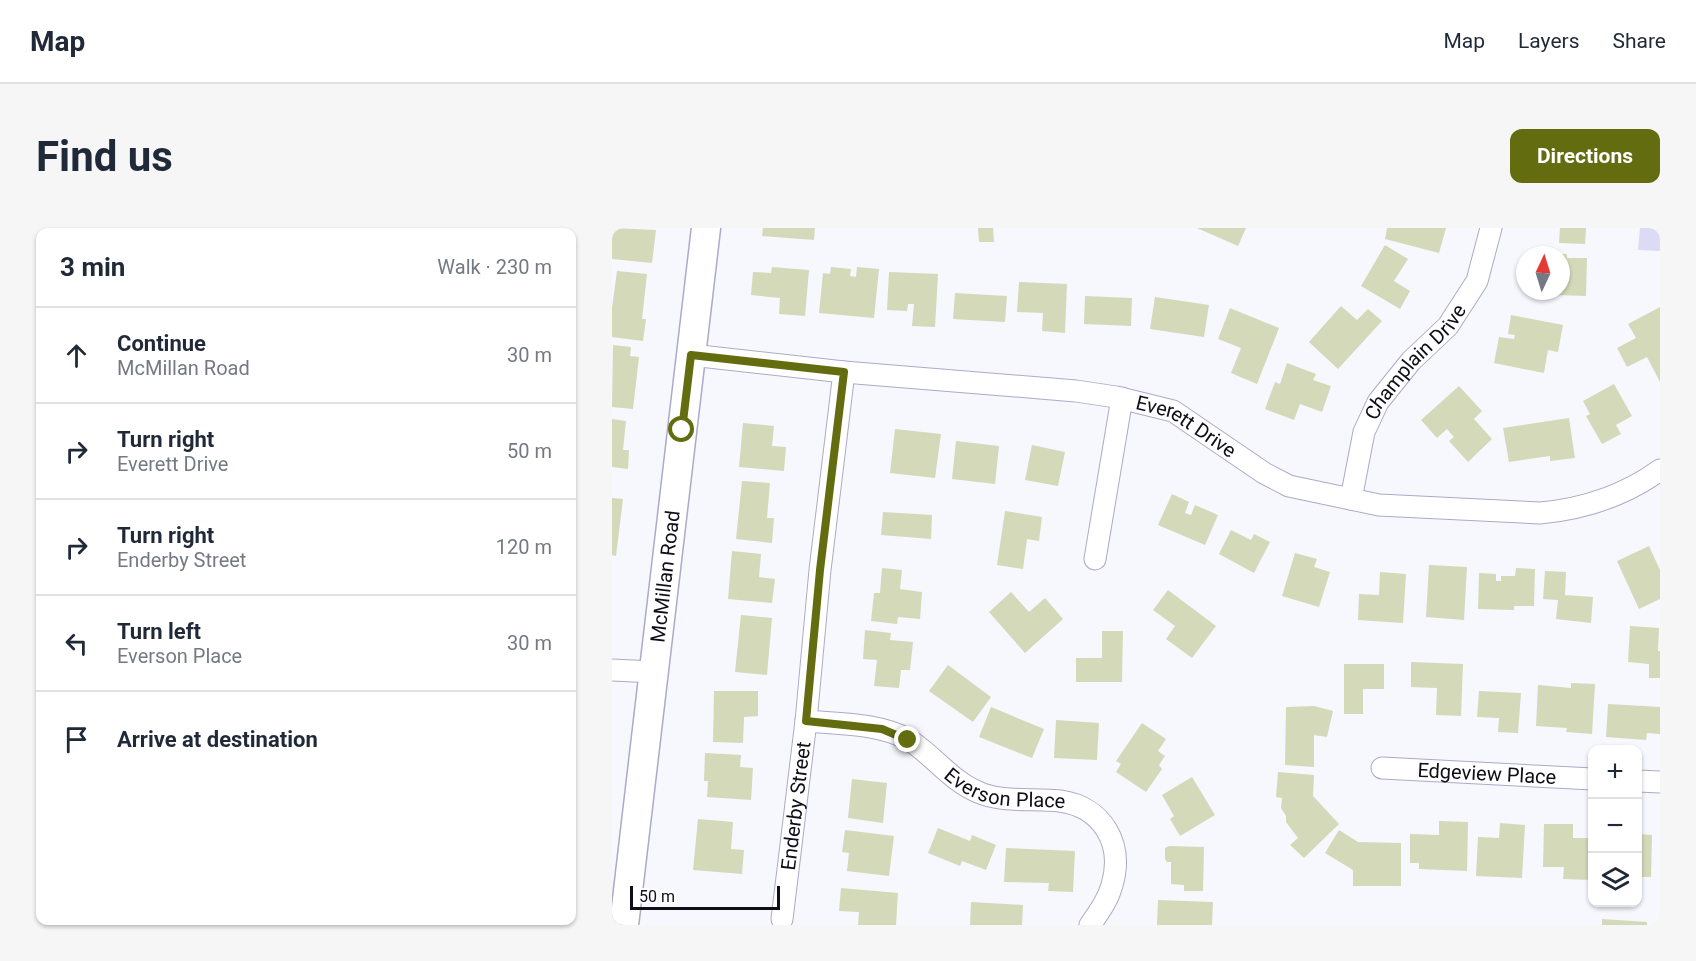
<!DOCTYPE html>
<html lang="en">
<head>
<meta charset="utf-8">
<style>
  :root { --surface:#fff; --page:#f6f6f7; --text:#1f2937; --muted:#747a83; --line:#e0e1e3; --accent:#646c10 }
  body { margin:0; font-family:Roboto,sans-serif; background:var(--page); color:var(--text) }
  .controls { position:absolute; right:18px; bottom:18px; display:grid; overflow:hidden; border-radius:12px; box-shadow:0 2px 4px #0004 }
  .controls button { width:54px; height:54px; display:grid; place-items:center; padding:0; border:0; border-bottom:2px solid var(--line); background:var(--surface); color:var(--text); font:30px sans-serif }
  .compass { position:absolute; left:904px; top:18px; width:54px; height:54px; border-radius:50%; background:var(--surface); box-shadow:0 2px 4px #0004; rotate:4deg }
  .scale { position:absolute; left:18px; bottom:15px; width:150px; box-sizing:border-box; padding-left:6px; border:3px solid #0e0d18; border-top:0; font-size:16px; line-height:21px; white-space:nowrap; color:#0e0d18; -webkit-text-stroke:4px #fff; paint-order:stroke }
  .stop { position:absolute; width:18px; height:18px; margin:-14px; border:4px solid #646c10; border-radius:50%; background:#fff }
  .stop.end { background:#646c10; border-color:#fff; box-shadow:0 2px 6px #0008 }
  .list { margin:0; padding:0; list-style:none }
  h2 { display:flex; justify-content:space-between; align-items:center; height:78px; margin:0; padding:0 24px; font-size:26px }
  h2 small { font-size:20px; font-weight:400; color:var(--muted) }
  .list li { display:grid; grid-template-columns:39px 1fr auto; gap:18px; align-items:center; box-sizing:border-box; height:96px; padding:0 24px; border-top:2px solid var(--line) }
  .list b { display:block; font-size:22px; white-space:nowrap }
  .list p { margin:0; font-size:20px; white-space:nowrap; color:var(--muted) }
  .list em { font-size:20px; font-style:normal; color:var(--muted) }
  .icon { flex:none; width:33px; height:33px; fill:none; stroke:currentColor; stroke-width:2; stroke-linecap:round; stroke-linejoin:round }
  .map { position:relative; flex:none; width:1048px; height:697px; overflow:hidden; border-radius:12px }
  header { display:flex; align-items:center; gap:36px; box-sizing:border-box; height:84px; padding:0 30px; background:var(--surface); border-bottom:2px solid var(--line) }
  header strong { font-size:28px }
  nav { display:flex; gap:33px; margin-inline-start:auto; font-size:21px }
  .intro { display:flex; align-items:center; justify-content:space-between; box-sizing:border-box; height:144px; padding:0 36px }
  h1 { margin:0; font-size:42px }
  .button { padding:15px 27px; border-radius:12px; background:var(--accent); color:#fff; font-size:21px; font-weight:700 }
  main { display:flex; gap:36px; padding:0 36px }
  aside { flex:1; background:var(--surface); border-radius:12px; box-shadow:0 2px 4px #0004 }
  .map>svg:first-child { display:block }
</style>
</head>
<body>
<header>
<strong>Map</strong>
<nav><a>Map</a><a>Layers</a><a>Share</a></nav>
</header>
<div class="intro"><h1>Find us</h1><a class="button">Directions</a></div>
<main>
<aside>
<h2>3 min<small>Walk · 230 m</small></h2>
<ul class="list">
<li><svg class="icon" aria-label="ahead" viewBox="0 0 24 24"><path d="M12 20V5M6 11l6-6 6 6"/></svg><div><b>Continue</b><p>McMillan Road</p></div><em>30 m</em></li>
<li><svg class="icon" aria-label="right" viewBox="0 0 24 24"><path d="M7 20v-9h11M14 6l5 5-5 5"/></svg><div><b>Turn right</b><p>Everett Drive</p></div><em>50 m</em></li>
<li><svg class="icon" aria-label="right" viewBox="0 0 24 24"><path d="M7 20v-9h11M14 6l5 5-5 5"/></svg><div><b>Turn right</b><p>Enderby Street</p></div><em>120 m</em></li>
<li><svg class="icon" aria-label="left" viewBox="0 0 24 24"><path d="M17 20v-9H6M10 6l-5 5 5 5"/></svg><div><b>Turn left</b><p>Everson Place</p></div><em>30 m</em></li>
<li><svg class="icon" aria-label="arrive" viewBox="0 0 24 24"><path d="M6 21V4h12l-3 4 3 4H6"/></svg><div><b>Arrive at destination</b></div></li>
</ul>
</aside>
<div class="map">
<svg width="1048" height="697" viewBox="0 0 1048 697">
  <rect width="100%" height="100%" fill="#f7f7fe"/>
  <path fill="#dcdbf5" d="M1028 0H1048V23L1026 22Z"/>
  <path fill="#d4d9b9" d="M0 0 44 2 40 35 0 31Z
    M151 0H203L202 12 150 8Z
    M366 0H381L382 14H367Z
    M585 0H634L626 18Z
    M775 0H834L827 25 773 11Z
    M948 0H974L973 16 947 15Z
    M773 17 796 31 782 53 798 63 788 81 749 58Z
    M949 26H955V30H975L974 68 944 67 945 63H949Z
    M160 39 197 42 193 88 167 86 168 70 139 67 141 44 159 45Z
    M219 39 239 41 238 48 244 49 245 39 267 41 262 90 207 85 211 45 218 46Z
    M5 43 35 46 30 91H34L31 113 0 109V80Z
    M277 44 326 46 323 99 300 98 302 76H296L295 83 275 82Z
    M407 54 455 56 453 105 430 103 431 85 405 84Z
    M343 65 395 68 393 94 341 91Z
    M473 68 520 70 519 98 472 96Z
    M543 69 597 77 592 109 538 101Z
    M729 78 745 92 756 81 770 93 726 141 697 114Z
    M1048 79V154L1035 129 1015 139 1005 120 1024 110 1016 96Z
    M618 80 667 100 645 156 619 145 629 120 606 111Z
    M899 87 951 97 946 124 936 122 932 145 882 135 887 109 902 111 903 107 896 106Z
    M1 117 19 119 18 128 27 129 21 181 0 179Z
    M675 135 704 146 701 152 719 158 710 184 688 176 682 192 653 181 663 154 668 156Z
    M1002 156 1020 188 1004 197 1009 206 990 216 974 188 978 186 971 173Z
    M847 158 870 183 862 191 880 211 856 234 837 213 842 209 835 201 825 210 809 192Z
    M957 190 963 230 938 233V228L897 234 891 200Z
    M0 191 14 193 11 222H17L16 241 0 239Z
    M131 195 162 198 160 218 174 219 172 243 127 239Z
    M283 201 329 206 323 250 278 245Z
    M344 213 387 218 383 256 340 251Z
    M420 217 453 224 446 258 413 252Z
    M130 253 158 255 155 290H162L160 315 124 311Z
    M560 266 577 274 573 285 579 287 583 277 606 287 593 317 546 297Z
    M0 270 11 271 4 328 0 327Z
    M393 283 430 289 427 313 415 311 411 341 385 337Z
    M271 284 320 287 319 311 269 307Z
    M619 302 639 312 642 306 658 314 642 345 607 326Z
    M1037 318 1048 342V371L1027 381 1005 333Z
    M120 323 149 326 147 349 163 351 160 375 116 371Z
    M683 325 705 331 702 339 718 344 707 379 670 368Z
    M817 337 855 339 852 392 814 389Z
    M270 340 290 342 288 361 310 364 308 391 286 389 285 396 259 393 262 365H268Z
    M904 340 923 341 922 378H902V382L866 381 867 345 884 346V353H889V348H903Z
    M933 343 954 344 953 367 981 369 979 395 944 391 946 372 931 371Z
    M768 344 794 346 791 395 746 392 747 366 767 367Z
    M556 362 604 398 580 430 554 411 563 398 541 382Z
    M399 364 417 384 433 370 451 391 413 425 377 384Z
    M129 387 160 390 155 447 123 444Z
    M1018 398 1047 400 1046 423H1048V450H1037V436L1016 434Z
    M253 402 279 405 278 412 301 414 298 442H289L287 460 262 458 265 432 251 431Z
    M490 403H511L510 454H464V430H490Z
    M799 434 851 436 849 488 824 487 825 460 799 459Z
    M732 436H772V461H751V486H732Z
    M336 437 379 469 361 494 317 463Z
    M959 455 983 456 980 506 954 504 955 500 924 498 926 457 959 460Z
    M102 463H146V488L132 489 131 515 101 514Z
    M867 463 909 465 906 505 886 504 887 490 865 489Z
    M996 476 1048 479V506L1035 505 1034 512 994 509Z
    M702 478 721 483 715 509 702 507V539L673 537 674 479Z
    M379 479 432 501 420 530 367 509Z
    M444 492 487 495 485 532 442 530Z
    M530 495 554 511 546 523 553 528 547 537 550 541 534 564 504 544 509 536 504 533Z
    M93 525 129 527 128 539 141 540 139 572 95 569 96 553H92Z
    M666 544 702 547 701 568 727 596 692 630 678 617 686 610 674 594V588L669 580 670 570 664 569Z
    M580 549 603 587 568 608 558 591 562 588 550 567Z
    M240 551 275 555 271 595 236 590Z
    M86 591 121 594 119 621 132 622 130 646 81 642Z
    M827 593 856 594 855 643 807 641V635H798V606L827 607Z
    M888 595 913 597 910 650 864 648 866 609 887 610Z
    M932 596H961V610H981V652L951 651 952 639H931Z
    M326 600 358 613 360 607 384 617 374 642 350 633 348 638 316 625Z
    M233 602 282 608 277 648 235 643 237 625 230 624Z
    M727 602 746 614 789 615V658H741V642L713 625Z
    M1026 606 1040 607 1039 649H1026Z
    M557 618 592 619 591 663H572V657L559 656V634H555L553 631V620Z
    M394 620 463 623 461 664 436 663 437 655 392 654Z
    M229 660 286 665 284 697H246L247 684 227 683Z
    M546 672 601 674 600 697H545Z
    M359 674 411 677 410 697H358Z
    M990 691 1035 694V697H990Z"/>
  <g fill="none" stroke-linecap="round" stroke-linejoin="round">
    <g stroke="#acaac9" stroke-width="23">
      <g id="street">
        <path id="s1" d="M79 127 232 144 464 163 504 169 561 183 652 245 677 258 767 277 928 285C972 281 1012 268 1048 242"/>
        <path id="s2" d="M739 271 752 204 766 174 799 133 836 98 865 53 879 0"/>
        <path d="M483 331 510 170"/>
        <path d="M0 442 42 444"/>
        <path id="s3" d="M194 493C225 496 269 495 297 512 321 527 339 553 366 564 390 575 421 570 448 573 491 579 512 616 500 657 496 672 487 684 478 697"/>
        <path id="s4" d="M770 540 981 551"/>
        <path d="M1026 553 1048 554"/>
        <path id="s5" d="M170 691 194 493 208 342 232 144"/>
      </g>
    </g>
    <g stroke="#acaac9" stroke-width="31">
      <g id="secondary">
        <path id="s6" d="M12 697 94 0"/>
      </g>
    </g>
    <use href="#street" stroke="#fff" stroke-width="21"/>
    <use href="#secondary" stroke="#fff" stroke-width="28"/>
  </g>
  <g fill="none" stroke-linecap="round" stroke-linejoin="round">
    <path stroke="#646c10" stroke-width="8" d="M70 202 79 127 232 144 208 342 194 493 270 501 296 512"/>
  </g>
  <g text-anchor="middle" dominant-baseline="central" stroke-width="6" stroke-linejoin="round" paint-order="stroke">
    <g font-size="20" fill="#0e0d18" stroke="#fff">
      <text stroke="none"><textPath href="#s2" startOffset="156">Champlain Drive</textPath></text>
      <text stroke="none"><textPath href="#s1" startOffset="504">Everett Drive</textPath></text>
      <text stroke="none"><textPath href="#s6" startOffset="351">McMillan Road</textPath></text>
      <text stroke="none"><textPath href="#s4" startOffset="105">Edgeview Place</textPath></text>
      <text stroke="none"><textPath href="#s3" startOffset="218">Everson Place</textPath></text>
      <text stroke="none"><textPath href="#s5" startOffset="114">Enderby Street</textPath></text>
    </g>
  </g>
</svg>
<div class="controls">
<button>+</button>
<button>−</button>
<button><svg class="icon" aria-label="layers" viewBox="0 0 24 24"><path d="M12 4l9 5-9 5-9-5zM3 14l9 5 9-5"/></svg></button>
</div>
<svg class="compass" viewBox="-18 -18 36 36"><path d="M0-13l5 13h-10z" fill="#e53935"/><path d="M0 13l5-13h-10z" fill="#747a83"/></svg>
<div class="scale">50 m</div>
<div class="stop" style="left:70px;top:202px"></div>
<div class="stop end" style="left:296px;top:512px"></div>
</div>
</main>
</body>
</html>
